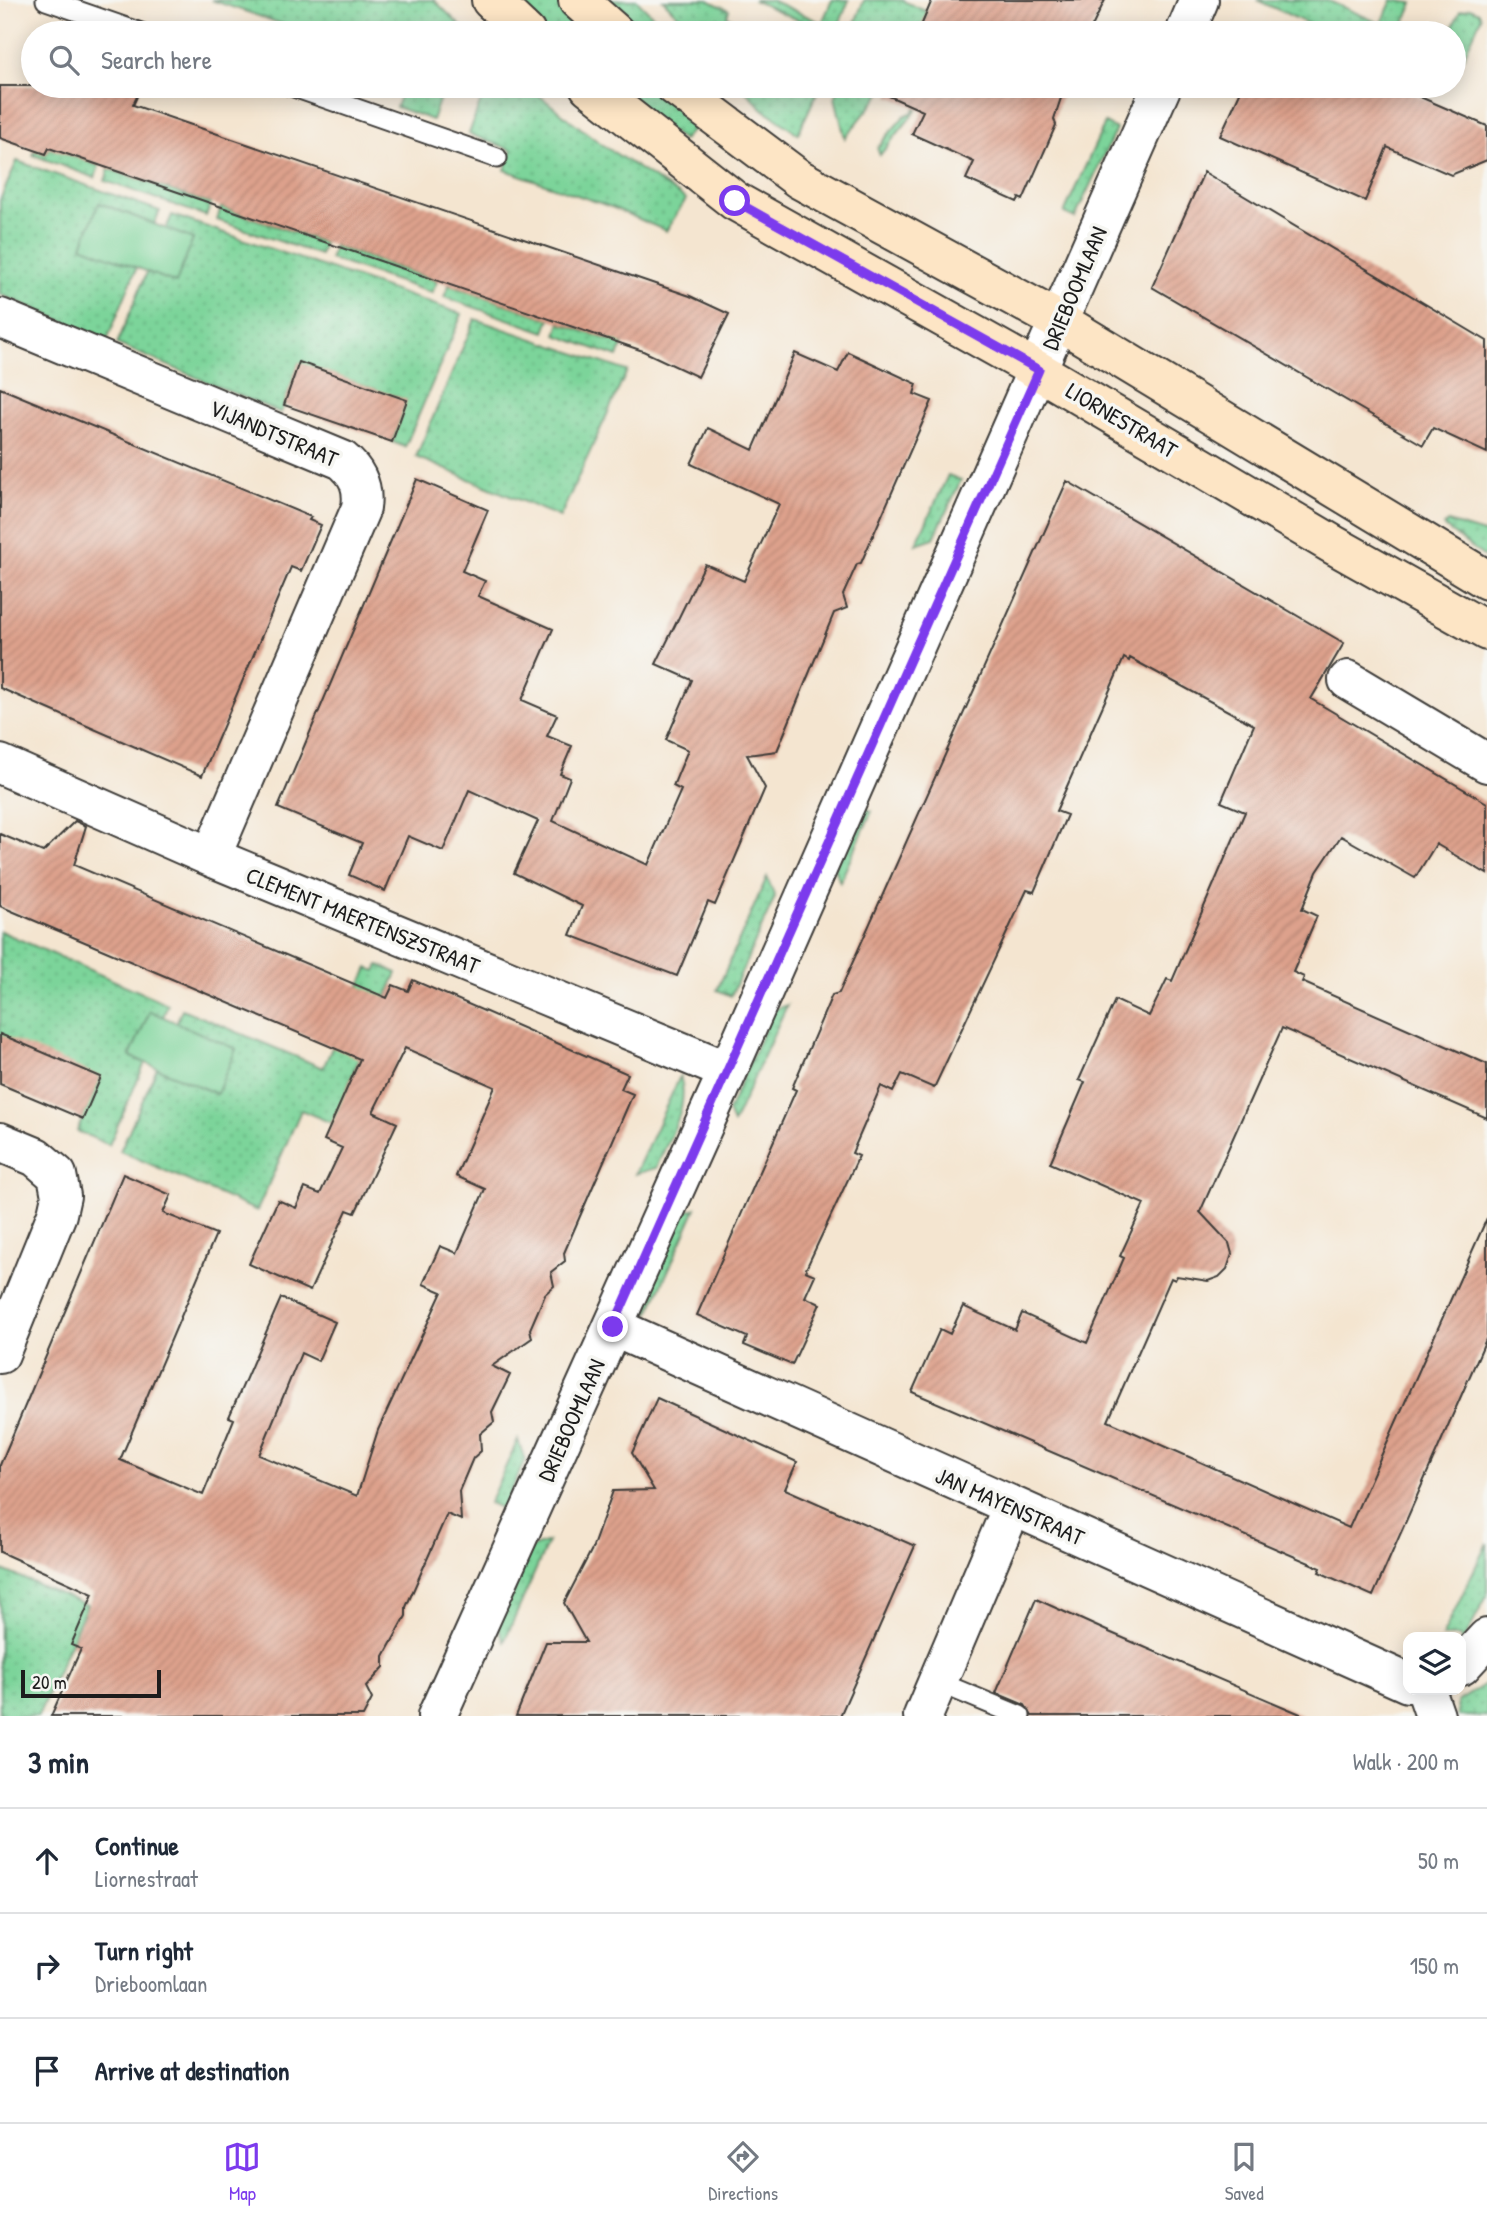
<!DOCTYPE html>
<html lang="en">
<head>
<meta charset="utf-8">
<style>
  :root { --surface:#fff; --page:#f6f6f7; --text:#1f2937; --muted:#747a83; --line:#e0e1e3; --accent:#7c3aed }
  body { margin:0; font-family:"Patrick Hand",sans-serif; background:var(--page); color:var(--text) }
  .controls { position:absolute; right:21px; bottom:21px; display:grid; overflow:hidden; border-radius:14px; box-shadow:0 4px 18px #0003 }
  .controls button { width:63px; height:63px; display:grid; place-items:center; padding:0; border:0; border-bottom:2px solid var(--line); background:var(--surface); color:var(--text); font:35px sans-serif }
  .scale { position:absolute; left:21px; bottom:18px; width:140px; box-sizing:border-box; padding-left:7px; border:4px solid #1c1c1c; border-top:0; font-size:19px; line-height:24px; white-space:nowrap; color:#1c1c1c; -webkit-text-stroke:5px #f6f6f2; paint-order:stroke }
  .stop { position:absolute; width:21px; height:21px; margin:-16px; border:5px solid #7c3aed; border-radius:50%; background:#fff }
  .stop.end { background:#7c3aed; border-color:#fff; box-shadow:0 2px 7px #0008 }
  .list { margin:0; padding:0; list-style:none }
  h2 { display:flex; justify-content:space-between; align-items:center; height:91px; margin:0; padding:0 28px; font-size:30px }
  h2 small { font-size:23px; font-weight:400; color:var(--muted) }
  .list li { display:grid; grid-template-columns:46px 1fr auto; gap:21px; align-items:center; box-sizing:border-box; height:105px; padding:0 28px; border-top:2px solid var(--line) }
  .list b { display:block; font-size:26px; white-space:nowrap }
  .list p { margin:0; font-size:23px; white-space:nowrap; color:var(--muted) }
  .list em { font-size:23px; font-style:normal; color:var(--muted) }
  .icon { flex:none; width:38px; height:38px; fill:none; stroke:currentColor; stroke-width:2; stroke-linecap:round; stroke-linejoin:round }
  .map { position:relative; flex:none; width:1487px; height:1716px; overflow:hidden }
  .search { position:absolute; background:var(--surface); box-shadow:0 4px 18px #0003; left:21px; right:21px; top:21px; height:77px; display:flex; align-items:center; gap:18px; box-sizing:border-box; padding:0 24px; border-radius:38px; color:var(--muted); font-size:26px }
  .sheet { height:406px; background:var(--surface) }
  nav { display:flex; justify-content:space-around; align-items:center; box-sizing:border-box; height:98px; border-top:2px solid var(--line); background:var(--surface); font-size:19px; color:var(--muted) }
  nav a { display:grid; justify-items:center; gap:4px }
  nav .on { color:var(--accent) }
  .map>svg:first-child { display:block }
</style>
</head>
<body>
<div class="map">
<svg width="1487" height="1716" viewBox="0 0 1487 1716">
  <defs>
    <pattern id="grass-dots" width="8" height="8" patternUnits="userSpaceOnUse" patternTransform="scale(1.75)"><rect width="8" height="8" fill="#7bd49a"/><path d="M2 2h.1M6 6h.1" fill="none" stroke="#6ab584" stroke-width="1.8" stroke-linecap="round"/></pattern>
    <pattern id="building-hatch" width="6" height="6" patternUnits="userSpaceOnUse" patternTransform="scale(1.75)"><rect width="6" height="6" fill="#dda18c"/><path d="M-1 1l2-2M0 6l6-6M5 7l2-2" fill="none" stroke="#bd8a78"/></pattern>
  </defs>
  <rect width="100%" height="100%" fill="#f6f6f2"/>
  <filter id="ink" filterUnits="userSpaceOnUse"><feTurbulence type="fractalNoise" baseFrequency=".0143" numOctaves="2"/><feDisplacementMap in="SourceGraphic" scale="14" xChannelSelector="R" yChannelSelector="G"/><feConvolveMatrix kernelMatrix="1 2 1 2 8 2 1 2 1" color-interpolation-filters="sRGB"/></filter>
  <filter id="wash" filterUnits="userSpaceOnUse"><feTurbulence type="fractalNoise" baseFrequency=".00686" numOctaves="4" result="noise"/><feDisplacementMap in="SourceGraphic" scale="28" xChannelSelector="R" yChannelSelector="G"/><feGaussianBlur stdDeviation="1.57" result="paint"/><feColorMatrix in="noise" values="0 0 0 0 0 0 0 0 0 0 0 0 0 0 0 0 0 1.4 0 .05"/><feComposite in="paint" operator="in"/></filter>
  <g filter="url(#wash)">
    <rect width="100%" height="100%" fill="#f4e5d0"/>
    <path fill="url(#grass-dots)" stroke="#4c785b" stroke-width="2" d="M211 0H434L468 33H309Z
      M505 0H559L593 33H542Z
      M594 0H637L670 33H630Z
      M663 0H708L729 10 727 17 766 33H695Z
      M753 0H771L822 23 832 0H849L839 25 823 31Z
      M864 0H901L955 24 951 33H851Z
      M1257 0H1327L1381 24 1392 0 1413 3 1400 33H1328Z
      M1470 8 1479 12 1481 18 1454 78V33H1450L1460 11Z
      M404 86H527L601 144 686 199 666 231 614 208 505 170 512 150 469 134 481 100 444 87 432 120 396 107Z
      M609 86H655L699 123 683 140Z
      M741 86H820L798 134 763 109Z
      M840 86H887L845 138 835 97Z
      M925 86H936L880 155 877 148 904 116 913 112Z
      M1105 123 1116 129 1075 218 1064 213Z
      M49 147 99 166 95 178 33 155 35 150 46 154Z
      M17 161 160 211 154 224 100 203 82 246 137 267 107 340 0 294V200Z
      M109 169 211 204 206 216 105 181Z
      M221 207 324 243 320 255 217 220Z
      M172 215 462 314 405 447 392 442 406 400 299 363 281 413 117 344 147 272 175 282 193 239 166 229Z
      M334 246 437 281 432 293 330 259Z
      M449 285 550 319 545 332 444 297Z
      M475 319 627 371 560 517 416 457Z
      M560 323 611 341 627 332 618 357 556 335Z
      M948 475 961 480 934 538 916 544Z
      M1448 522 1487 534V559L1446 528 1444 526Z
      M861 807 872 811 840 882 834 868Z
      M767 877 775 897 731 996 717 990Z
      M0 931 168 1004 163 1017 150 1012 130 1056 145 1063 109 1145 77 1131 98 1083 0 1040Z
      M379 965 397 973 352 1075 336 1125 301 1110 257 1211 120 1151 157 1068 216 1094 236 1049 176 1023 182 1009 323 1068 368 968 376 971Z
      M787 1005 733 1124 728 1111 773 1010Z
      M680 1076C691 1106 668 1139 656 1168L635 1174Z
      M696 1208 649 1314 645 1299 683 1212Z
      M518 1440 525 1460 503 1509 489 1503Z
      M548 1542 504 1642 497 1624 531 1548Z
      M1487 1543V1596L1461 1646V1637H1442Z
      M0 1569 87 1605 38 1716H0Z
      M1487 1683V1716H1458L1457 1702Z"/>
    <path fill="#7bd49a" stroke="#4c785b" stroke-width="2" d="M99 203 193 239 176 283 82 246Z
      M150 1011 236 1049 217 1094 130 1056Z"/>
    <g id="blocks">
      <path fill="url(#building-hatch)" d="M932 0H1105L1089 33H918Z
        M0 86H142L133 105 690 296 729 314 698 377 643 351 383 262 49 148 46 154 0 138Z
        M894 86H1065L1054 119 1056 125 1023 200 1019 198 1017 202 966 179 974 162 912 134 923 111 889 96Z
        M1243 86H1395L1487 126V160L1451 175 1387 147 1365 201 1220 136Z
        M1204 172 1487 341V453L1433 428 1423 445 1152 287Z
        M848 352 917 384 914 394 932 401 861 563 857 564 843 595 847 608 834 613 777 751 747 755 765 788 715 905 708 902 677 976 570 935 582 906 514 873 538 821 469 790 443 851 408 836 385 891 349 875 362 843 278 808 417 479 488 510 462 571 485 581 478 596 553 629 522 700 557 715 547 736 572 746 560 774 570 778 553 821 648 865 681 790 673 786 688 750 666 740 692 680 656 664 705 564 744 581 779 504 691 464 708 428 753 450 795 353 838 372Z
        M299 362 407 400 392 442 284 405Z
        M0 388 311 517 309 520 321 525 301 571 291 567 202 776 0 688Z
        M1067 481 1344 643 1311 699 1487 803V874L1436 844 1415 878 1341 836 1317 872 1302 909 1317 916 1293 972 1304 977 1302 982 1487 1064V1118L1282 1028 1200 1212 1229 1243 1232 1254 1227 1269 1219 1277 1208 1281 1177 1276 1175 1280 1171 1278 1108 1421 1349 1528 1487 1218V1337L1373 1596 1319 1572 1321 1568 912 1392 940 1329 950 1334 963 1306 1015 1330 1022 1313 1087 1343 1124 1258 1120 1256 1144 1204 1050 1163 1085 1082 1079 1080 1115 1000 1149 1016 1167 979 1172 981 1245 812 1221 802 1254 725 1130 658 1129 661 1124 658 1056 811 1067 815 1034 892 1027 890 934 1088 902 1074 893 1092 881 1086 852 1153 859 1156 805 1271 815 1275 805 1297 820 1304 792 1365 744 1345 747 1337 697 1315 796 1090 792 1088 832 995 839 993Z
        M75 821 86 826 74 865 387 998 393 985 408 991 413 980 628 1074 621 1089 633 1094 564 1253 565 1261 551 1272 554 1286 545 1294 537 1313 530 1329 532 1338 492 1366 510 1375 492 1412 494 1422 480 1434 481 1451 473 1458 459 1491 461 1520 447 1514 406 1607V1616L384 1656V1667L366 1687 372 1699 363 1716H51L81 1649 71 1645 93 1594 0 1552V1465L123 1174 171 1195 163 1213 216 1234 120 1460 203 1495 234 1419 229 1417 281 1298 335 1322 318 1361 301 1353 259 1455 357 1496 378 1430 442 1292 423 1284 440 1246 457 1253 485 1189 456 1176 495 1087 405 1048 373 1112 397 1123 355 1213 347 1210 310 1291 249 1264 278 1200 296 1208 305 1188 320 1194 342 1148 324 1140 360 1059 0 906V834L43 852Z
        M0 1034 101 1077 83 1119 0 1084Z
        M657 1398 797 1462 785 1489 915 1546 840 1716H516L546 1642H586L564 1603 592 1549 613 1491 654 1490 632 1453Z
        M1036 1599 1109 1632 1305 1716H1032L1025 1705 996 1693Z"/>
    </g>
  </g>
  <g filter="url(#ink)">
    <use href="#blocks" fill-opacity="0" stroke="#3c3a37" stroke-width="2"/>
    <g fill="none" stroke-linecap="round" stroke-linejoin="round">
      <g stroke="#3c3a37" stroke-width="23">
        <path id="lane" d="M46 0 141 33
          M291 86 497 158
          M938 1682 1020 1716"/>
      </g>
      <g stroke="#3c3a37" stroke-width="42">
        <path id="street" d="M1185 33 1199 0
          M0 318 342 460C358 473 364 487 361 508L211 857
          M1348 680 1487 763
          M0 764 211 857 728 1071
          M0 1142 36 1157 57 1175 61 1196 57 1214 0 1354
          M613 1327 1408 1683
          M1461 1666 1487 1638
          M1426 1690 1435 1716
          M437 1716 728 1071 1162 86
          M923 1716 1012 1507"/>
      </g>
      <g stroke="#3c3a37" stroke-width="42">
        <path id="secondary" d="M491 0 526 33
          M578 0 615 33
          M589 86 735 201 1039 371 1332 544 1487 631
          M675 86 799 179 1059 321 1487 580"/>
      </g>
      <use href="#lane" stroke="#fff" stroke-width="19"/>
      <use href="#street" stroke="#fff" stroke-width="38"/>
      <use href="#secondary" stroke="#fde5c5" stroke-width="38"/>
    </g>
  </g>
  <g fill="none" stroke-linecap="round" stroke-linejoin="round" filter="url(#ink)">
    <path stroke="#7c3aed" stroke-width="9" d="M613 1327 1039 370 735 201"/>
  </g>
  <g text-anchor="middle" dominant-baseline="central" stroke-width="7" stroke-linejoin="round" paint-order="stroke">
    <g font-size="23" fill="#1c1c1c" stroke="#f6f6f2">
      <text transform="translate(1074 288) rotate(-67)">DRIEBOOMLAAN</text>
      <text transform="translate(1122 420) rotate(31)">LIORNESTRAAT</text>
      <text transform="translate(274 433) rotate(23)">VIJANDTSTRAAT</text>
      <text transform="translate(363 920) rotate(22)">CLEMENT MAERTENSZSTRAAT</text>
      <text transform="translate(571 1420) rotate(-66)">DRIEBOOMLAAN</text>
      <text transform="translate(1010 1506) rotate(24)">JAN MAYENSTRAAT</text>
    </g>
  </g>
</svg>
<div class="controls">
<button><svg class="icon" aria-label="layers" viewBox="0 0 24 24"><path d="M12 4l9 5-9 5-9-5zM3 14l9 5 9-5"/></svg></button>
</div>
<div class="scale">20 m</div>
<div class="stop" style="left:735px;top:201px"></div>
<div class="stop end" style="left:613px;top:1327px"></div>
<div class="search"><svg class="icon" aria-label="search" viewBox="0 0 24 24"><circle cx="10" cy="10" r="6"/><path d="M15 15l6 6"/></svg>Search here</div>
</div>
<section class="sheet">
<h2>3 min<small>Walk · 200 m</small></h2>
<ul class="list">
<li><svg class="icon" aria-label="ahead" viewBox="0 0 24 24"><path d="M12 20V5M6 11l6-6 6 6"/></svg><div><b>Continue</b><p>Liornestraat</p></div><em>50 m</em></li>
<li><svg class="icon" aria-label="right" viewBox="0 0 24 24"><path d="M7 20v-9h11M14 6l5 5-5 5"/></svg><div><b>Turn right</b><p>Drieboomlaan</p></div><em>150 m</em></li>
<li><svg class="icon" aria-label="arrive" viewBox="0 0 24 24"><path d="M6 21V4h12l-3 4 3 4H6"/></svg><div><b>Arrive at destination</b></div></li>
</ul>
</section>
<nav>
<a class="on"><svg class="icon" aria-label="map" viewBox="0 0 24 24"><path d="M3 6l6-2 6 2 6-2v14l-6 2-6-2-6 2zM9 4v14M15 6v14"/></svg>Map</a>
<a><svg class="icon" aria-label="directions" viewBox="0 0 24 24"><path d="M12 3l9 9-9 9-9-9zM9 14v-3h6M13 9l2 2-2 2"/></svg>Directions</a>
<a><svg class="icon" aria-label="saved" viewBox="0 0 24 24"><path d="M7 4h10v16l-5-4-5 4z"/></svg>Saved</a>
</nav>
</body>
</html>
